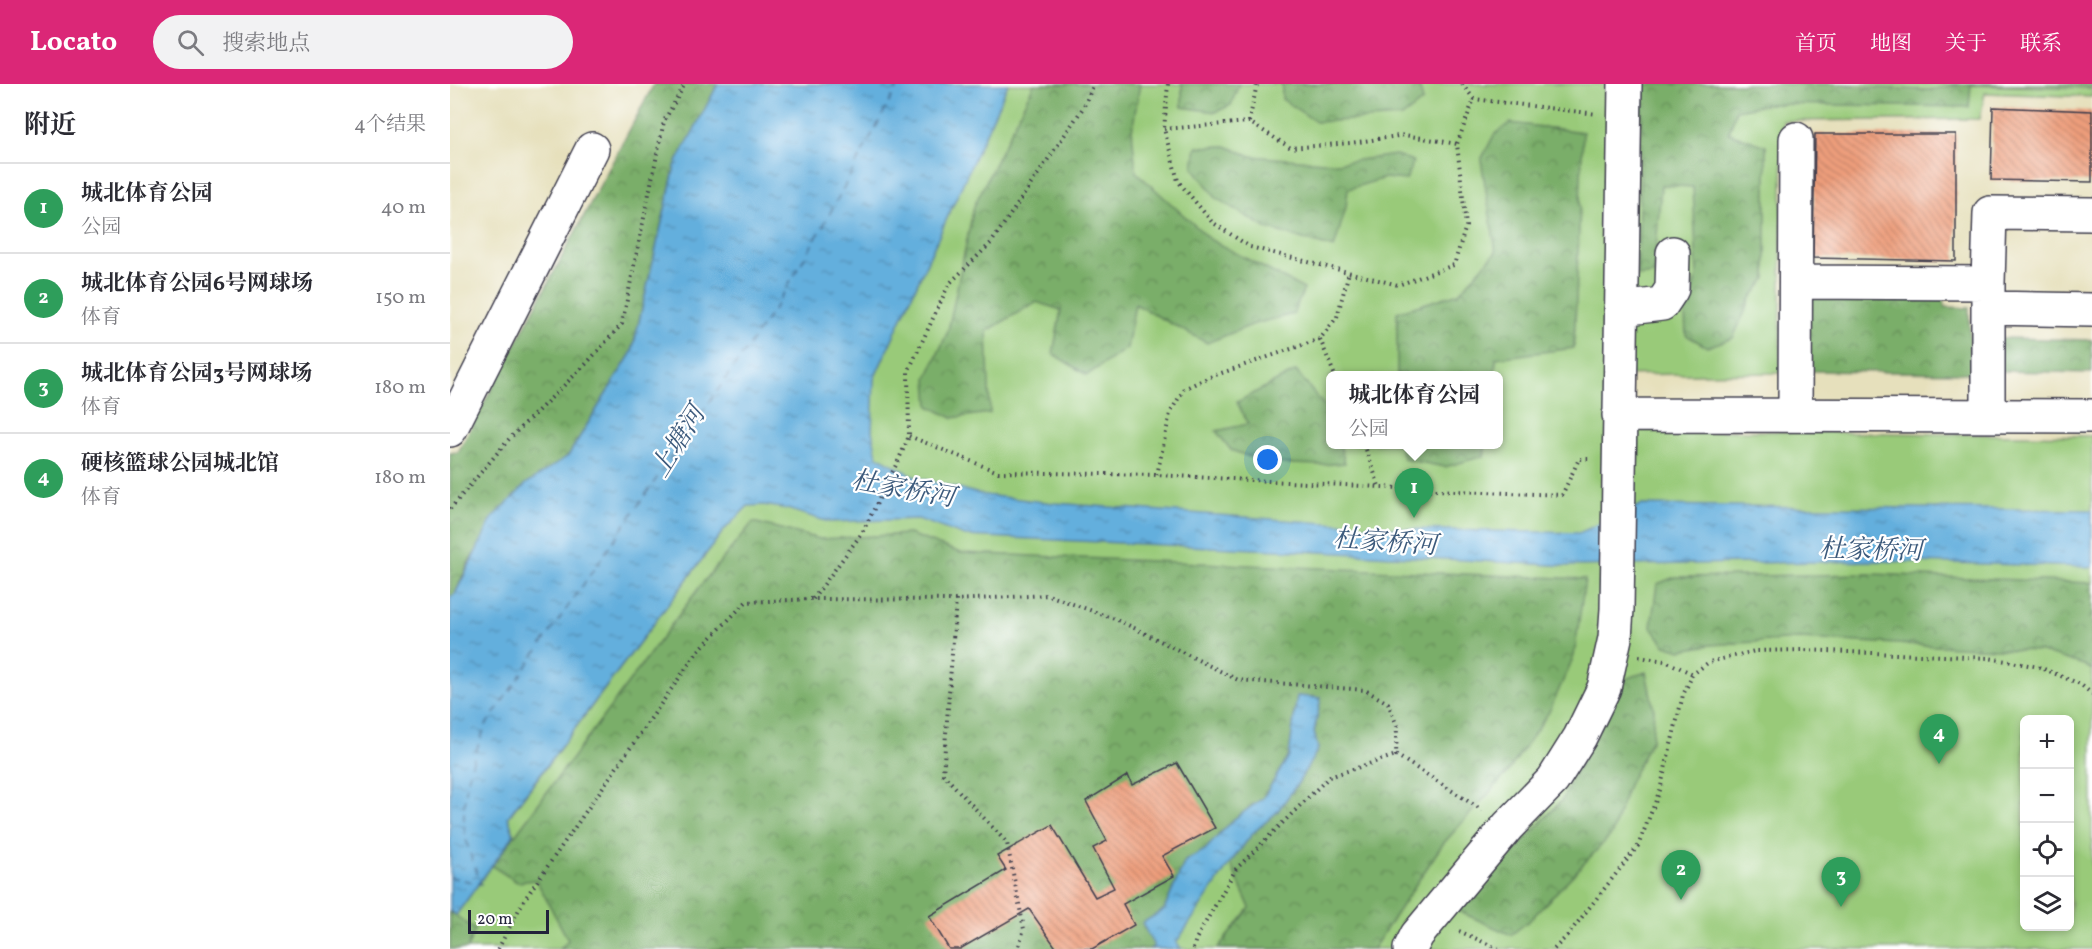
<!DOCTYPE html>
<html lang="zh">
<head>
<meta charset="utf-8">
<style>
  :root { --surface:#fff; --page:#f2f2f3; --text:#2b2b33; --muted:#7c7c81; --line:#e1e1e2; --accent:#db2777 }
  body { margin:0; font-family:Vollkorn,"Noto Serif SC",serif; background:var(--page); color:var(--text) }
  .controls { position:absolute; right:18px; bottom:18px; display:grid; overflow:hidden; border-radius:9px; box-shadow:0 3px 9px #0003 }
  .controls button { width:54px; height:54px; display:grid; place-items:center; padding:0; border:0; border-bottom:2px solid var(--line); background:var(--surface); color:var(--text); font:30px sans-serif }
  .scale { position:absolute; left:18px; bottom:15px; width:81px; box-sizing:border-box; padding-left:6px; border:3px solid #22223b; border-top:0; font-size:16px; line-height:21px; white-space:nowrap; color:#22223b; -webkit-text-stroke:4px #fff; paint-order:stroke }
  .you { position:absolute; left:818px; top:376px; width:21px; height:21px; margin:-15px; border:4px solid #fff; border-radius:50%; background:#1a73e8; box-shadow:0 0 0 9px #1a73e833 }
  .badge { display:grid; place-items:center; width:39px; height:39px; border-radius:50%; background:var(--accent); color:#fff; font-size:20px; font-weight:700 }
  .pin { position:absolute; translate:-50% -50px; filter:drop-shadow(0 2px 3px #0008) }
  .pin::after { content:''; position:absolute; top:32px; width:21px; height:18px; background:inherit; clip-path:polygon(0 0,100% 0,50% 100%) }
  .popup { position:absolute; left:876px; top:287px; width:177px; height:78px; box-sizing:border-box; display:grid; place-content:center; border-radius:9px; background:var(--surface); filter:drop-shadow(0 2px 4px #0005); font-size:20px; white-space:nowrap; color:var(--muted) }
  .popup b { font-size:22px; color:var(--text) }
  .popup::after { content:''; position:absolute; left:50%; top:100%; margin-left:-12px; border:12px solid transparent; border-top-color:var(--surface) }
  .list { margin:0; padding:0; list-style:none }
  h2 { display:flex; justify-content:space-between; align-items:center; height:78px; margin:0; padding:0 24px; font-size:26px }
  h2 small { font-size:20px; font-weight:400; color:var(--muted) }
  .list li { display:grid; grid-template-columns:39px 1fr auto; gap:18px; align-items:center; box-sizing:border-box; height:90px; padding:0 24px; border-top:2px solid var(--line) }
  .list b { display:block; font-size:22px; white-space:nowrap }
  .list p { margin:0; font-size:20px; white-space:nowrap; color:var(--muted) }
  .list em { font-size:20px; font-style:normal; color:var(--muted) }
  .icon { flex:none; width:33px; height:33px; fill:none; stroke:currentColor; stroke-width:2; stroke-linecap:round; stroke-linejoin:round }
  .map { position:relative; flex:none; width:1642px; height:865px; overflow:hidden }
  header { display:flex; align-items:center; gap:36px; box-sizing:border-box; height:84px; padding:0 30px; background:var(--accent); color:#fff }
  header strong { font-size:28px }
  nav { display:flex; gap:33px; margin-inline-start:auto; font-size:21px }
  .search { width:420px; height:54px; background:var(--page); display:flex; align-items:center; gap:15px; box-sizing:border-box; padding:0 21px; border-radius:33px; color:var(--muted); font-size:22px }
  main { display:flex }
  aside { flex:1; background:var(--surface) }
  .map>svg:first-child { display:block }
</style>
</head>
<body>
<header>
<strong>Locato</strong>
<div class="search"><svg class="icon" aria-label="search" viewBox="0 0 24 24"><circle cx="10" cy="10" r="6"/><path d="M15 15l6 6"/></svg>搜索地点</div>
<nav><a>首页</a><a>地图</a><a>关于</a><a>联系</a></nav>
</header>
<main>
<aside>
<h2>附近<small>4个结果</small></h2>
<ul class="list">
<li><span class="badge" style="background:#2e9e5b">1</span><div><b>城北体育公园</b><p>公园</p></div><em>40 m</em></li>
<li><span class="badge" style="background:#2e9e5b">2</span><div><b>城北体育公园6号网球场</b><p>体育</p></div><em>150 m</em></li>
<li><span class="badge" style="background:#2e9e5b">3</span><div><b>城北体育公园3号网球场</b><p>体育</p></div><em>180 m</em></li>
<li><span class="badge" style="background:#2e9e5b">4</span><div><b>硬核篮球公园城北馆</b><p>体育</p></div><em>180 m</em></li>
</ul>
</aside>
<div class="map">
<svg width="1642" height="865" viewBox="0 0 1642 865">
  <defs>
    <pattern id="forest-crowns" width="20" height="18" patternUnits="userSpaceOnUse" patternTransform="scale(1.5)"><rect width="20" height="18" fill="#7aae69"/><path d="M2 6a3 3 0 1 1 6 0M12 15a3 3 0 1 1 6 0" fill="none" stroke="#648d58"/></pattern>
    <pattern id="water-ripples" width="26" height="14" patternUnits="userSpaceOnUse" patternTransform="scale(1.5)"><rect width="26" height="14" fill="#64afdd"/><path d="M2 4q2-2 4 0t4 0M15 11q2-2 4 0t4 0" fill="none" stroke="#528eb4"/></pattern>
    <pattern id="building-back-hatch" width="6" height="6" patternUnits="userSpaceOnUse" patternTransform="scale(1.5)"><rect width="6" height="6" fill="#ee9e7b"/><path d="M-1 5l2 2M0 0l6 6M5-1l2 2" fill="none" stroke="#c08066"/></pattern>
  </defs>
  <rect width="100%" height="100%" fill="#fff"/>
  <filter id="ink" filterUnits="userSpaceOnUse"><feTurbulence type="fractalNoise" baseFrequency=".0167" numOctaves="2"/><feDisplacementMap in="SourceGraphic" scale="12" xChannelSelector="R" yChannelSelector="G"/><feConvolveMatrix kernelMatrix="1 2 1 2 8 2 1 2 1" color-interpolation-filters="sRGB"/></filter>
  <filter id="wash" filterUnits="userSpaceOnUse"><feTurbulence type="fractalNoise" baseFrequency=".008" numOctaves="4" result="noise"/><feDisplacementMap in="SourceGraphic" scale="24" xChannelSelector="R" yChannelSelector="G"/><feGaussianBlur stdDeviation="1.35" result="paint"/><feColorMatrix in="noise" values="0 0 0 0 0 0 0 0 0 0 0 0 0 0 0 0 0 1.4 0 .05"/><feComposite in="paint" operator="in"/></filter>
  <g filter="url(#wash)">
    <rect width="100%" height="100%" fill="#e6e0bc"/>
    <path fill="#99ca79" stroke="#5e765a" stroke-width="1.5" fill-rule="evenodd" d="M558 0H1642V13L1535 9 1530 35 1333 37 1330 289 1156 291 1160 345 1642 352V865H0V827L6 831 64 751 58 734 274 446 424 295ZM880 292H1048V360H880ZM1574 636H1620V842H1574Z"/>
    <path fill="url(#forest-crowns)" stroke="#4e6852" stroke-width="1.5" d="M204 0H268L225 82 182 268 118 372 76 400 20 476 5 510 0 514V369L8 368Z
      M584 0H690L682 47 686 88 761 156 854 205 843 230 804 240 757 259 685 220 677 264 637 291 603 270 611 226 586 218 537 247 540 329 502 334 479 322 477 294 498 247 524 122Z
      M732 0H789L781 21 766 28 732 23Z
      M832 0H969L973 17 952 33 866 38 832 15Z
      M1193 0H1394L1407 3 1477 6 1517 0H1642V4L1521 1 1519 23 1319 20 1286 26 1279 49 1316 62V195L1301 214 1283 254 1257 263 1236 251 1235 228 1247 192 1243 103 1211 101 1204 190 1187 192Z
      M1060 39 1133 48 1124 264 1046 274 1045 291H947V228L1009 209 1046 168 1031 76 1044 51Z
      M776 62 801 72 886 79 946 71 963 77 956 96 935 94 898 105 896 123 884 164 816 144 766 114 743 83 746 63Z
      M1492 211 1495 223 1519 224 1521 289 1356 287 1355 212Z
      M1551 254 1642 256V289L1549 287Z
      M846 287 880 329V360L890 361 895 379 871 381 816 379 781 366 766 347 798 340 787 318Z
      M949 361V360L1036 361 1034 372 995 383 954 375Z
      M303 438 370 455 459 450 511 469 1135 495 1124 572 1099 628 1057 689 992 761 923 865H767L800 824 780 779 803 749 827 728 848 699 868 665 864 648 871 614 847 612 839 672 813 714 783 736 755 766 735 777 714 826 693 839 705 862 700 865H110L118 856 86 796 67 798 42 782 251 501Z
      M1422 490 1642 499V586L1634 581 1588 567 1350 555 1260 561 1231 566 1215 561 1201 543 1207 500 1225 493Z
      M1196 588 1204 626 1202 655 1178 701 1162 750 1081 835 1061 851 1008 827 1112 716 1172 596Z
      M0 827 25 846 17 865H0Z"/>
    <path fill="url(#water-ripples)" stroke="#43688c" stroke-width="1.5" d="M268 0H558L424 295 422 347 427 372 467 394 534 411 604 419 957 445 1129 449 1191 421 1642 426V483L1427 477 1119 482 871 468 515 452 468 435 379 438 337 425 314 421 298 422 274 446 58 733 64 751 6 831 0 827V514L5 510 42 435 76 400 118 372 182 268 225 82Z
      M847 612 871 614 864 648 868 665 848 699 827 728 803 749 780 779 726 859 732 865H700L704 862 692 839 714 826 735 777 755 766 783 736 813 714 839 672Z"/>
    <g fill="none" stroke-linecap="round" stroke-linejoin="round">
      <path stroke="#3c5a7c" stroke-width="1.5" stroke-dasharray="8 6" stroke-linecap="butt" d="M0 793 31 800C26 785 19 770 16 755 9 715 21 678 36 641L324 225 372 144 449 0"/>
    </g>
    <g id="blocks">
      <path fill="url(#building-back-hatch)" d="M1543 23 1642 27V98L1541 96Z
        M1365 50H1506V177L1363 174Z
        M727 679 765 744 712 772 724 792 673 820 684 841 642 865H607L579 825 510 865H499L479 832 556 786 547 772 602 741 645 813 664 804 643 764 657 757 636 717 678 691 682 701Z"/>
    </g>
  </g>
  <g filter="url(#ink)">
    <use href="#blocks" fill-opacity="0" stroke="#3f3e4e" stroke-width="1.5"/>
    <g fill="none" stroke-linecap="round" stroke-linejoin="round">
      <g stroke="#3f3e4e" stroke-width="36">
        <path id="minor" d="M1346 198 1538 199V331
          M1538 199 1540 129 1642 130
          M1538 224 1642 226
          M1171 225 1212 220 1222 205 1223 169
          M1169 331 1642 332
          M1345 331 1346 55
          M0 346 142 65
          M960 865 967 851 1007 803 1058 742 1103 696 1130 653 1154 604 1165 554 1167 525 1175 0"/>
      </g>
      <path stroke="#3f3e4e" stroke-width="4" stroke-dasharray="1.5 4.5" stroke-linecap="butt" d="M718 0 714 45 728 97 762 138 800 163 948 201 1004 181 1016 142 1007 60 1024 15
        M1012 0 1024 15 1147 30
        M799 38 807 0
        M714 45 799 38 841 64 901 59 955 51 1007 60
        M870 255 885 292
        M459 352 548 388 707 391 1006 407 1112 411 1129 375H1139
        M914 360 929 402
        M707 391 720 329 734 305 757 294 870 255 887 233 899 188
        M0 425 60 354 136 280 172 240 214 37 235 0
        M363 515 412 449 449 375 459 352 458 288 499 200 541 159 633 24 644 0
        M506 516 493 690 557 759 574 845 568 865
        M1189 573 1215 577 1243 590
        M1009 847 1049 865
        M48 865 74 816 248 567 296 518 362 515 506 516 598 511 670 537 788 596 915 606 938 619 947 642 946 671 1032 726
        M743 865 746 855 786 785 879 693 946 671
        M1104 865 1117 852 1188 762 1210 706 1233 611 1243 590 1259 578 1305 567 1354 566 1539 574 1589 583 1630 600 1642 610"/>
      <use href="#minor" stroke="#fff" stroke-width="33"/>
    </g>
  </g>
  <g text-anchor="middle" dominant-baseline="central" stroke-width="4.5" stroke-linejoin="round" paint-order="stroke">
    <g font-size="26" font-style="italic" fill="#3c5a7c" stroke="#fff">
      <text transform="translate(229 358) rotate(-58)">上塘河</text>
      <text transform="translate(453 406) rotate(10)">杜家桥河</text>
      <text transform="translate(935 459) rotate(4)">杜家桥河</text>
      <text transform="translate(1421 467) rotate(1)">杜家桥河</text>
    </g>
  </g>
</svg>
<div class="controls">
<button>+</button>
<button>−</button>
<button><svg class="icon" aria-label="locate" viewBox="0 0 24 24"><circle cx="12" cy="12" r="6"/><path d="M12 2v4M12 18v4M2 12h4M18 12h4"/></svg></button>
<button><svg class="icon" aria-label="layers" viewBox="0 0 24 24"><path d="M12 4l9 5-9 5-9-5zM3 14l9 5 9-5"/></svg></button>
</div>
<div class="scale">20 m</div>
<div class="you"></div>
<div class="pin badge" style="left:964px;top:434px;background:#2e9e5b">1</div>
<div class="popup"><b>城北体育公园</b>公园</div>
<div class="pin badge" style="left:1231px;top:816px;background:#2e9e5b">2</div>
<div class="pin badge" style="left:1391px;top:823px;background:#2e9e5b">3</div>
<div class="pin badge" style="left:1489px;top:680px;background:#2e9e5b">4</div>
</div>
</main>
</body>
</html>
